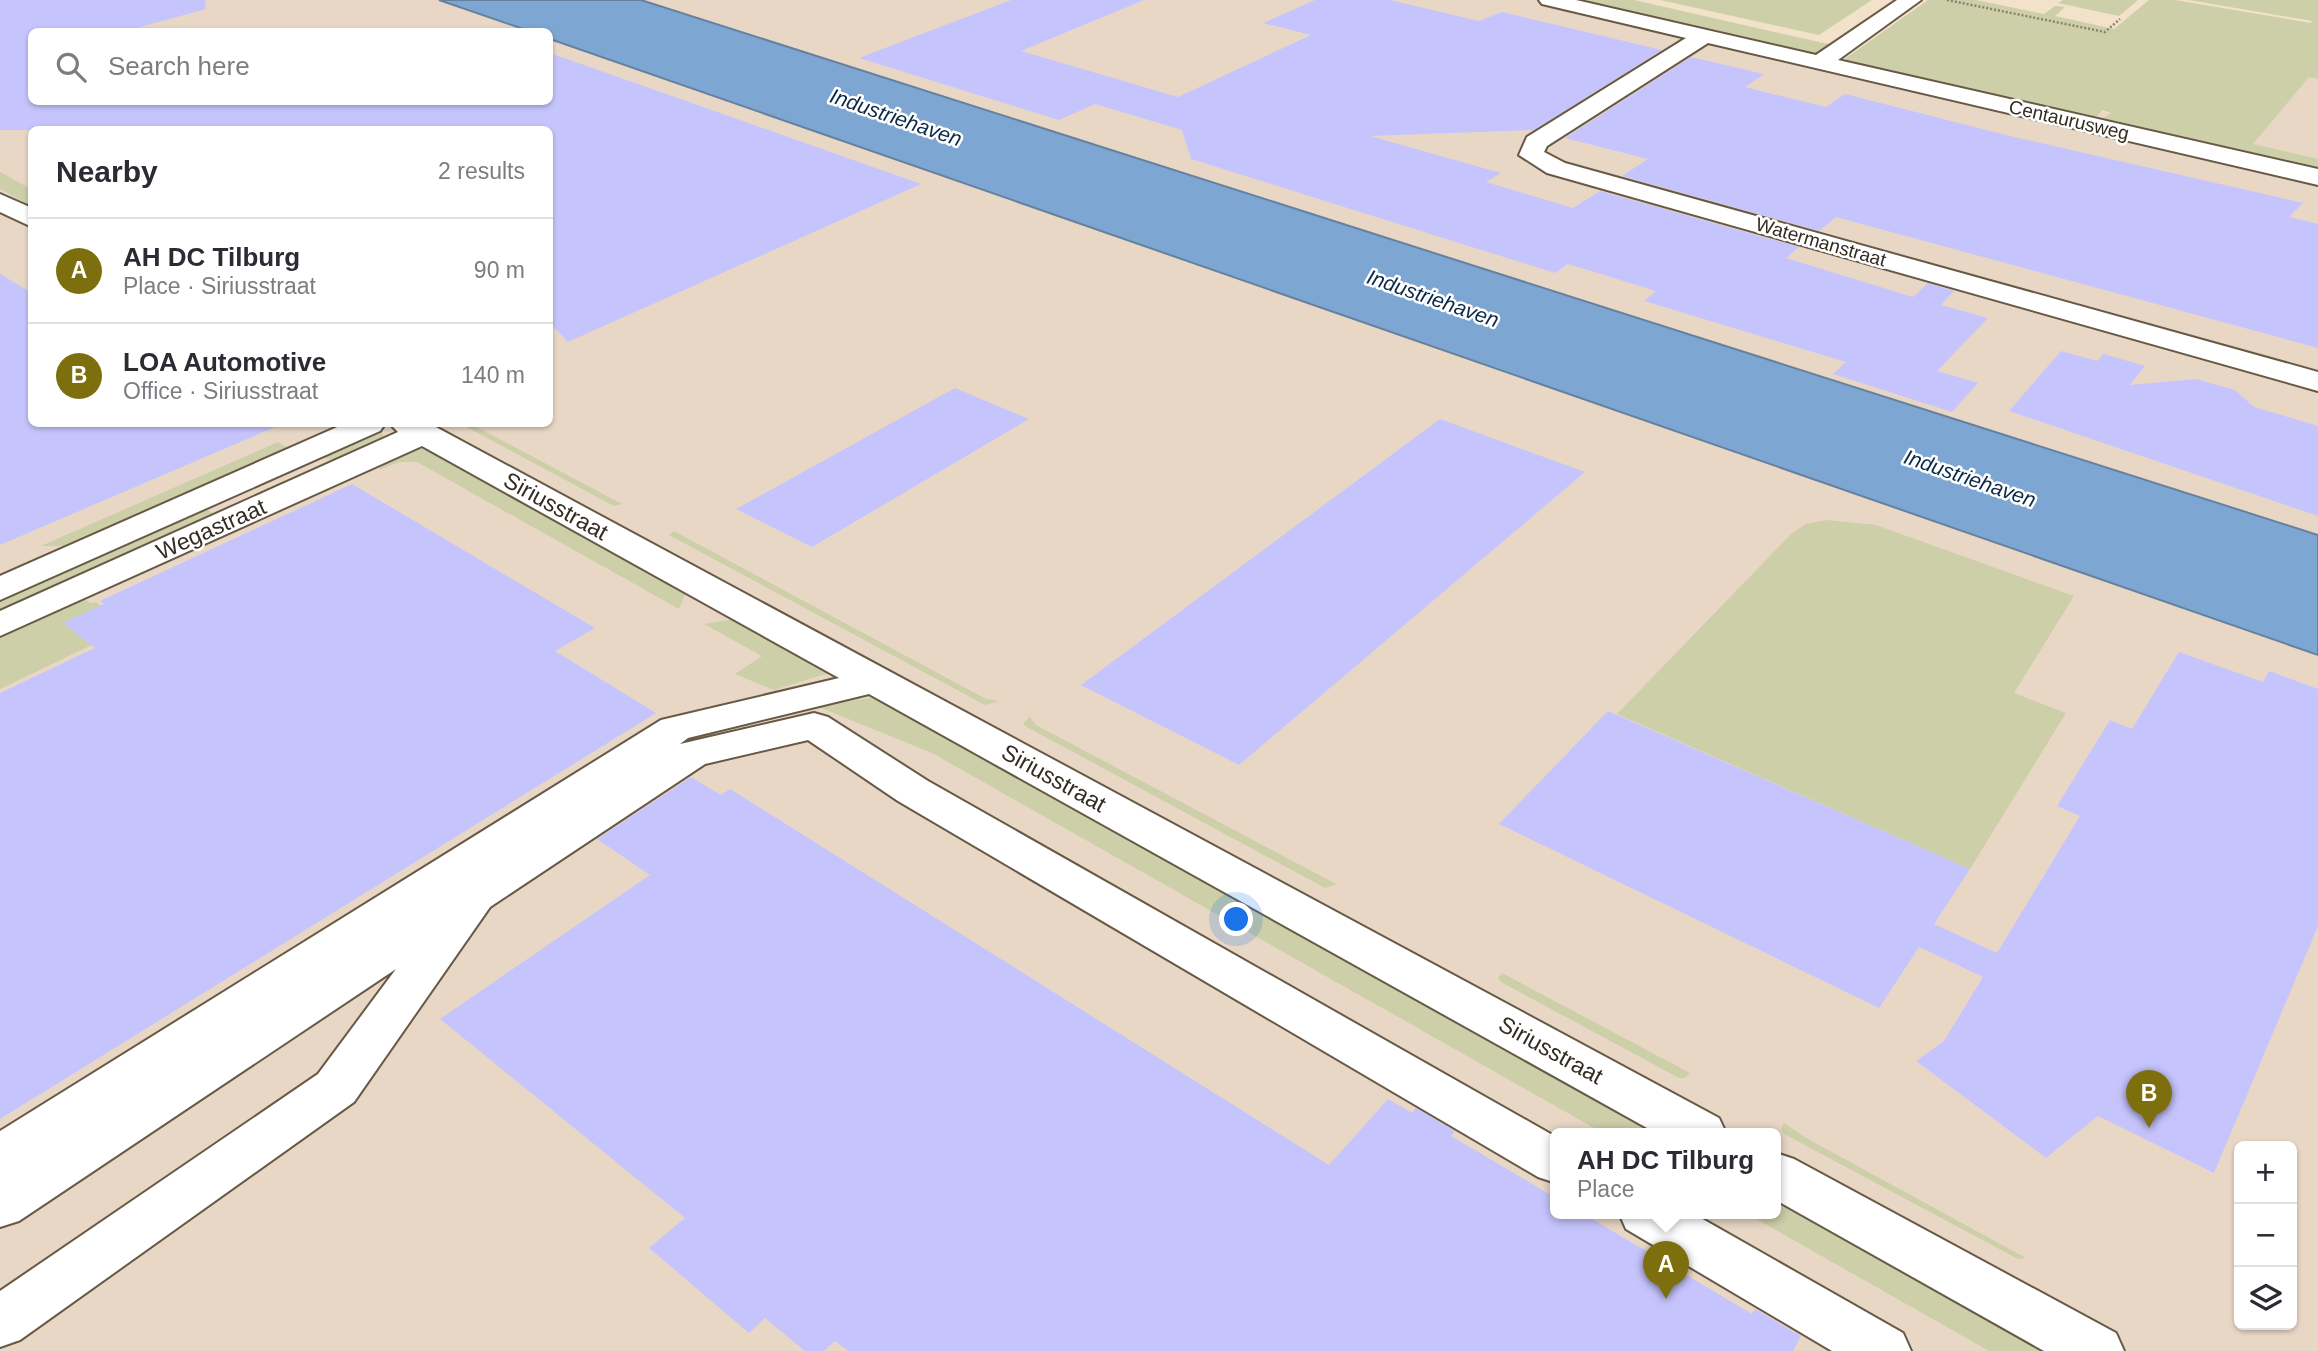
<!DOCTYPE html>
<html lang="en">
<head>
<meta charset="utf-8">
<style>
  :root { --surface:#fff; --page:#f7f7f7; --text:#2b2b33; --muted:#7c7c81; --line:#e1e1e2; --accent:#7e6f0e }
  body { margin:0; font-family:Arial,sans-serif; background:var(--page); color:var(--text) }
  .controls { position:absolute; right:21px; bottom:21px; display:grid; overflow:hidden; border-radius:10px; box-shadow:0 2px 5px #0004 }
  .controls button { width:63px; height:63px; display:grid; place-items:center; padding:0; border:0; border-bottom:2px solid var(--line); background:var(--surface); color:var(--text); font:35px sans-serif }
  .you { position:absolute; left:1237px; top:920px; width:24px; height:24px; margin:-18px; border:5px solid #fff; border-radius:50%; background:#1a73e8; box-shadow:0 0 0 10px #1a73e833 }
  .badge { display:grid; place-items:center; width:46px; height:46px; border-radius:50%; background:var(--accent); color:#fff; font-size:23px; font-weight:700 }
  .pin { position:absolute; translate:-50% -58px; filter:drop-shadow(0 2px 4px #0008) }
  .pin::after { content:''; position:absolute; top:37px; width:24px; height:21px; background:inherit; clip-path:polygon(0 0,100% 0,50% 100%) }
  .popup { position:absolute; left:1550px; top:1128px; width:231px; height:91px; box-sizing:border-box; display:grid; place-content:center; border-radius:10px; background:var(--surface); filter:drop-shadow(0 2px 5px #0005); font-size:23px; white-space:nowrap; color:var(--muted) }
  .popup b { font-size:26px; color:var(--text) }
  .popup::after { content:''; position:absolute; left:50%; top:100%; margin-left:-14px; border:14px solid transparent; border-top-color:var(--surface) }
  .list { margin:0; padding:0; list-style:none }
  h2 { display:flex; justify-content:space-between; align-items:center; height:91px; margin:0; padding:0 28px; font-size:30px }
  h2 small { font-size:23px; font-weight:400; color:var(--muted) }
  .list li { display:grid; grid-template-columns:46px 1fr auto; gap:21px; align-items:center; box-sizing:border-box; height:105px; padding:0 28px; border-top:2px solid var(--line) }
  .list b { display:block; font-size:26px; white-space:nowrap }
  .list p { margin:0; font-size:23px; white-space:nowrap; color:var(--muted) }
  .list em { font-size:23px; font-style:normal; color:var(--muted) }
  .icon { flex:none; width:38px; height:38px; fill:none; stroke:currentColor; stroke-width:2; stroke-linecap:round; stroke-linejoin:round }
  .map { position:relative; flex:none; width:2318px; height:1351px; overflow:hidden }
  .search { position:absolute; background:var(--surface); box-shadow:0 2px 5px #0004; left:28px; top:28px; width:525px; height:77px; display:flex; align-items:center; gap:18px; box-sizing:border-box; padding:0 24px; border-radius:10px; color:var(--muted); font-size:26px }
  .panel { position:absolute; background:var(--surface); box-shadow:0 2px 5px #0004; left:28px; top:126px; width:525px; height:301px; border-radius:10px }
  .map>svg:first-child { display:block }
</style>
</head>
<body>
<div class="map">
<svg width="2318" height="1351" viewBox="0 0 2318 1351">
  <rect width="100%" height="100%" fill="#f2e2ca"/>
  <path fill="#e9d7c6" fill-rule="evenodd" d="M0 0H456L549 32H32V102H550V32L2318 639V1351H0ZM32 130H550V424H32ZM1556 1133H1776V1213H1556ZM2239 1146H2292V1325H2239Z
    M623 0H1598L2236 141 2290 70 2318 76V544Z"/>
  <path fill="#cccfa8" d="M1574 0H1634L1841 47 1826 54 1809 55Z
    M1660 0H1872L1819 35Z
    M1928 0H1976L2044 14 2055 6 2065 7 2055 16 2114 29 2149 0H2175L2311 23 2312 21 2189 0H2318V79L2309 77 2253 144 2318 159V171L2099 121 2111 113 2102 110 2094 120 1846 63V58Z
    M2063 0H2138L2119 16 2058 3Z
    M0 172 31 189V206L0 189Z
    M461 424H471L622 504 614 506Z
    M371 433H382L384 437 335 461 321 457Z
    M278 442 292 451 75 546H41Z
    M410 449H429L686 592 679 609 417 462H399L379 470 386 456Z
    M204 508 215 514 0 613V600Z
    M1827 520 1876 525 2074 596 2014 693 2066 713 1970 869 1617 714 1792 533 1806 524Z
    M674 531 986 699 999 701 985 705 669 535Z
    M80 596 90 603 96 602 129 627 0 689V633Z
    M736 619 830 672 829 673 774 690 735 674 762 656 704 624Z
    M877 697 1659 1133H1603L932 753 816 706Z
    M1030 717 1036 725 1336 884 1325 888 1025 726 1023 723Z
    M1502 973 1688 1072 1690 1073 1685 1078H1679L1501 982 1498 978Z
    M1784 1123 1808 1139 2026 1258 2018 1259 1784 1134 1781 1130Z
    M1776 1198 2052 1351H1989L1746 1213H1776Z"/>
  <path fill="#7da6d3" stroke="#66819e" stroke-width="2" d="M439 0H641L2318 535V655L550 39V32L529 31Z"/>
  <path fill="#c6c4fc" d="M0 0H205L206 9 122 32H32V102H550V53L921 184 568 342 550 323V130H0Z
    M1011 0H1144L1021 51 1178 97 1311 35 1263 23 1315 0H1390L1479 21 1502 12 1662 50 1534 130 1370 136 1501 173 1486 182 1573 208 1600 191 1799 247 1786 258 1913 297 1928 283 1954 291 1941 305 1988 318 1937 371 1978 383 1952 412 1833 374 1846 362 1644 301 1656 291 1568 264 1555 273 1191 159 1182 130 1095 104 1059 120 859 58Z
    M1691 57 1764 74 1745 87 1826 107 1845 94 2014 137 2303 203 2289 217 2318 224V348L1836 217 1819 231 1622 176 1648 159 1565 138Z
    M0 274 32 293V424H282L0 545Z
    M2061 351 2097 361 2104 354 2145 366 2130 385 2196 379 2235 390 2254 407 2318 426V516L2009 411Z
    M955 388 1029 419 812 547 736 509Z
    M1440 419 1585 472 1239 765 1081 685Z
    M352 484 595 628 555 651 656 713 0 1119V693L95 648 63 623 104 604 100 601Z
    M2179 652 2263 682 2269 671 2318 689V926L2214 1173 2098 1116 2046 1158 1916 1061 1944 1041 1983 977 1919 947 1879 1008 1499 824 1608 711 1970 869 1934 924 1997 953 2080 816 2057 806 2110 720 2132 729Z
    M691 777 721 795 730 789 1329 1165 1388 1099 1412 1113 1416 1108 1455 1131 1451 1136 1556 1198V1213H1582L1752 1314 1755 1309 1801 1336 1793 1351H848L835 1341 824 1351H805L765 1318 749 1333 649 1248 685 1218 440 1019 650 875 597 839Z"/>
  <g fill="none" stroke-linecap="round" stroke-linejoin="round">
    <g stroke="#675945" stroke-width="4">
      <path id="minor" d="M1539 0H1576L1816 55 1897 0H1921L1838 60 2318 169V185L1708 43 1547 146 1544 152 1565 163 2318 372V391L1547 173 1519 155 1527 137 1686 38 1542 4Z
        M0 194 32 208V227L0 212Z
        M344 424H385L380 431 0 600V576Z
        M390 424 434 426 1719 1118 1726 1133H1656L869 694 688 738 680 744 814 713 828 717 928 781 1556 1137V1183L1538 1177 898 801 808 740 705 764 490 907 354 1102 20 1340 0 1347V1291L318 1074 396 969 19 1221 0 1227V1131L661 720 839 678 422 446 0 636V611L398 432Z
        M1776 1153 1794 1159 2116 1333 2124 1351H2044L1776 1200Z
        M1619 1213H1692L1903 1333 1911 1351H1832L1626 1229Z"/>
    </g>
    <path stroke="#8b8070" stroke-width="2.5" stroke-dasharray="2 2" stroke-linecap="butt" d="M1947 0 2105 32 2120 19"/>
    <use href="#minor" fill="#fff" fill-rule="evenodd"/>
  </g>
  <g text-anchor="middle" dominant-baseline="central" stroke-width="5" stroke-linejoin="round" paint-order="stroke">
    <g font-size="19" fill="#322c23" stroke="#fff">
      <text transform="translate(2069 120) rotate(13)">Centaurusweg</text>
      <text transform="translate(1821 242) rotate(16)">Watermanstraat</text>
    </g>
    <g font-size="21" font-style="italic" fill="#0c2a48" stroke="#fff">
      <text transform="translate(896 117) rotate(19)">Industriehaven</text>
      <text transform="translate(1433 298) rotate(19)">Industriehaven</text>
      <text transform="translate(1970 478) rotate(19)">Industriehaven</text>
    </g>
    <g font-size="23" fill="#322c23" stroke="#fff">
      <text transform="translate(556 506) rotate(29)">Siriusstraat</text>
      <text transform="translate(211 529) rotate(-24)">Wegastraat</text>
      <text transform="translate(1054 778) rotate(29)">Siriusstraat</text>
      <text transform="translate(1551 1050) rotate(29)">Siriusstraat</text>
    </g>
  </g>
</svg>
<div class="controls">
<button>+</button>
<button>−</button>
<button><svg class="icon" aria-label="layers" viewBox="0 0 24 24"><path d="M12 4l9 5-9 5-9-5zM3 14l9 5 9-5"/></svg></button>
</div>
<div class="you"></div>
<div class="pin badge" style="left:1666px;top:1299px">A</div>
<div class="popup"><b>AH DC Tilburg</b>Place</div>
<div class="pin badge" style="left:2149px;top:1128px">B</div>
<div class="search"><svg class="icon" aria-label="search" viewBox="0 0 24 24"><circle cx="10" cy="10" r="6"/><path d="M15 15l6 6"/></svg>Search here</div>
<section class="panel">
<h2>Nearby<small>2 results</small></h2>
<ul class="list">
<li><span class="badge">A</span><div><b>AH DC Tilburg</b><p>Place · Siriusstraat</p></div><em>90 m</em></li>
<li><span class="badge">B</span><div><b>LOA Automotive</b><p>Office · Siriusstraat</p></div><em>140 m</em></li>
</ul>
</section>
</div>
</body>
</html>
